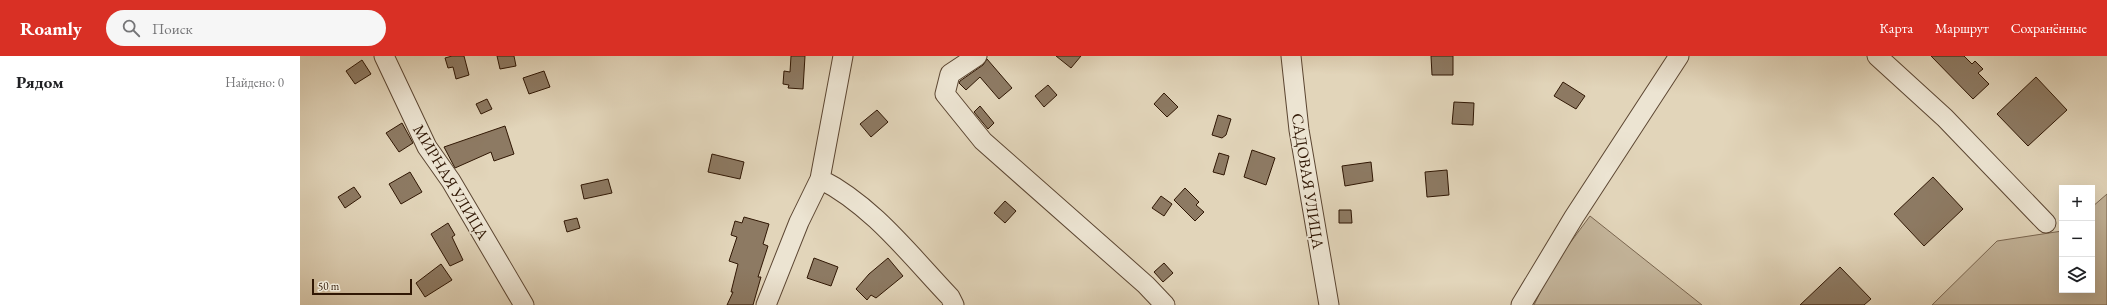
<!DOCTYPE html>
<html lang="ru">
<head>
<meta charset="utf-8">
<style>
  :root { --surface:#fff; --page:#f6f6f6; --text:#202124; --muted:#757577; --line:#e0e0e0; --accent:#d93025 }
  body { margin:0; font-family:"EB Garamond",serif; background:var(--page); color:var(--text) }
  .controls { position:absolute; right:12px; bottom:12px; display:grid; overflow:hidden; border-radius:0px; box-shadow:0 4px 16px #0002 }
  .controls button { width:36px; height:36px; display:grid; place-items:center; padding:0; border:0; border-bottom:1px solid var(--line); background:var(--surface); color:var(--text); font:20px sans-serif }
  .scale { position:absolute; left:12px; bottom:10px; width:100px; box-sizing:border-box; padding-left:4px; border:2px solid #301704; border-top:0; font-size:11px; line-height:14px; white-space:nowrap; color:#301704; -webkit-text-stroke:3px #ece4d2; paint-order:stroke }
  .list { margin:0; padding:0; list-style:none }
  h2 { display:flex; justify-content:space-between; align-items:center; height:52px; margin:0; padding:0 16px; font-size:17px }
  h2 small { font-size:13px; font-weight:400; color:var(--muted) }
  .icon { flex:none; width:22px; height:22px; fill:none; stroke:currentColor; stroke-width:2; stroke-linecap:round; stroke-linejoin:round }
  .map { position:relative; flex:none; width:1807px; height:249px; overflow:hidden }
  header { display:flex; align-items:center; gap:24px; box-sizing:border-box; height:56px; padding:0 20px; background:var(--accent); color:#fff }
  header strong { font-size:19px }
  nav { display:flex; gap:22px; margin-inline-start:auto; font-size:14px }
  .search { width:280px; height:36px; background:var(--page); display:flex; align-items:center; gap:10px; box-sizing:border-box; padding:0 14px; border-radius:22px; color:var(--muted); font-size:15px }
  main { display:flex }
  aside { flex:1; background:var(--surface) }
  .map>svg:first-child { display:block }
</style>
</head>
<body>
<header>
<strong>Roamly</strong>
<div class="search"><svg class="icon" aria-label="search" viewBox="0 0 24 24"><circle cx="10" cy="10" r="6"/><path d="M15 15l6 6"/></svg>Поиск</div>
<nav><a>Карта</a><a>Маршрут</a><a>Сохранённые</a></nav>
</header>
<main>
<aside>
<h2>Рядом<small>Найдено: 0</small></h2>
<ul class="list">
</ul>
</aside>
<div class="map">
<svg width="1807" height="249" viewBox="0 0 1807 249">
  <rect width="100%" height="100%" fill="#e2d5ba"/>
  <filter id="stains"><feTurbulence type="fractalNoise" baseFrequency=".005" numOctaves="4"/><feColorMatrix values="0 0 0 0 .2 0 0 0 0 .09 0 0 0 0 .02 0 0 0 .5 -.17"/></filter>
  <radialGradient id="worn" r=".72"><stop offset=".6" stop-color="#630" stop-opacity="0"/><stop offset="1" stop-color="#630" stop-opacity=".3"/></radialGradient>
  <path fill="#c4b59b" stroke="#7a6650" d="M1807 138V249H1632L1697 185 1762 175V234H1792V151Z
    M1290 160 1402 249H1234L1253 210Z"/>
  <path fill="#8d7a63" stroke="#301704" d="M152 0H164L169 19 156 23 153 11 148 12 145 2Z
    M197 0H214L216 10 200 13Z
    M491 0H505L503 33 488 32 489 29 483 28 484 15 490 16Z
    M756 0H781L771 12Z
    M1131 0H1153V19H1132Z
    M1631 0H1664L1672 8 1675 5 1683 13 1678 17 1689 28 1673 43Z
    M687 3 712 32 699 43 680 21 666 34 659 27 660 25 683 9Z
    M62 4 71 18 55 28 46 15Z
    M244 15 250 31 229 38 223 22Z
    M1736 21 1767 54 1728 90 1697 58Z
    M1263 26 1285 40 1276 53 1254 40Z
    M748 29 757 39 744 51 735 40Z
    M864 37 878 51 867 61 854 48Z
    M187 43 192 53 181 58 176 48Z
    M1154 46 1174 47 1173 69 1152 68Z
    M680 50 694 67 688 73 674 56Z
    M577 54 588 66 571 81 560 68Z
    M918 59 931 63 926 79 922 82 912 79Z
    M102 67 113 87 99 96 86 77Z
    M205 70 214 98 194 105 191 96 155 112 144 91Z
    M952 94 975 102 966 129 944 121Z
    M919 97 929 100 924 119 913 116Z
    M412 98 444 106 440 123 408 116Z
    M1071 106 1073 125 1045 130 1042 110Z
    M1147 114 1149 139 1127 141 1125 116Z
    M110 116 122 136 101 148 89 128Z
    M1633 121 1663 153 1624 190 1594 158Z
    M308 123 312 137 284 143 281 129Z
    M54 131 61 141 45 152 38 141Z
    M885 132 899 146 896 149 904 156 895 165 874 144Z
    M861 140 872 148 864 160 852 152Z
    M705 145 716 155 705 167 694 157Z
    M1039 154H1051L1052 167H1039Z
    M444 161 469 168 463 188 468 190 458 221H461L453 249H427L433 236H431L438 208 429 205 437 181 431 179 435 165 442 167Z
    M277 162 280 172 267 176 264 165Z
    M148 167 155 179 152 181 163 204 150 210 131 178Z
    M514 202 538 211 531 230 507 222Z
    M588 202 603 220 576 242 571 239 567 244 556 233 569 218Z
    M864 207 873 217 863 226 854 216Z
    M141 208 152 224 125 241 116 227Z
    M1540 211 1571 243 1564 249H1500Z"/>
  <g fill="none" stroke-linecap="round" stroke-linejoin="round">
    <g stroke="#5c4632" stroke-width="21">
      <path id="minor" d="M84 0 127 91 151 125 224 249
        M677 0 650 18 645 38 683 85 846 229 865 249
        M991 0 999 74 1029 249
        M1577 0 1645 62 1746 167
        M520 123C572 149 610 199 650 241L654 249
        M466 249 499 166 520 123 543 0
        M1221 249 1274 161 1379 0"/>
    </g>
    <use href="#minor" stroke="#ece4d2" stroke-width="19"/>
  </g>
  <g text-anchor="middle" dominant-baseline="central" stroke-width="3.5" stroke-linejoin="round" paint-order="stroke">
    <g font-size="16" fill="#301704" stroke="#ece4d2">
      <text transform="translate(1008 125) rotate(81)">САДОВАЯ УЛИЦА</text>
      <text transform="translate(151 126) rotate(59)">МИРНАЯ УЛИЦА</text>
    </g>
  </g>
  <rect width="100%" height="100%" filter="url(#stains)"/>
  <rect width="100%" height="100%" fill="url(#worn)"/>
</svg>
<div class="controls">
<button>+</button>
<button>−</button>
<button><svg class="icon" aria-label="layers" viewBox="0 0 24 24"><path d="M12 4l9 5-9 5-9-5zM3 14l9 5 9-5"/></svg></button>
</div>
<div class="scale">50 m</div>
</div>
</main>
</body>
</html>
